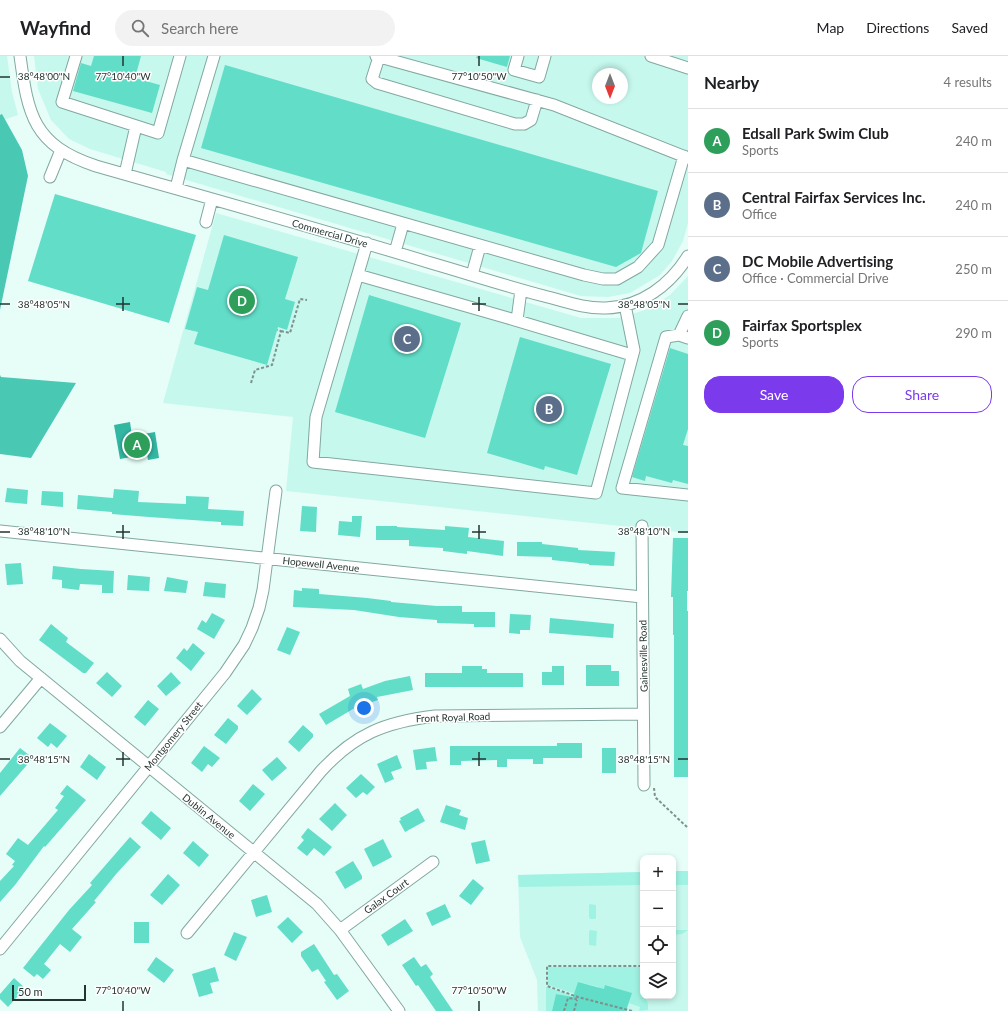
<!DOCTYPE html>
<html lang="en">
<head>
<meta charset="utf-8">
<style>
  :root { --surface:#fff; --page:#f2f2f2; --text:#202124; --muted:#757577; --line:#e0e0e0; --accent:#7c3aed }
  body { margin:0; font-family:Lato,sans-serif; background:var(--page); color:var(--text) }
  .controls { position:absolute; right:12px; bottom:12px; display:grid; overflow:hidden; border-radius:8px; box-shadow:0 2px 6px #0003 }
  .controls button { width:36px; height:36px; display:grid; place-items:center; padding:0; border:0; border-bottom:1px solid var(--line); background:var(--surface); color:var(--text); font:20px sans-serif }
  .compass { position:absolute; left:592px; top:12px; width:36px; height:36px; border-radius:50%; background:var(--surface); box-shadow:0 2px 6px #0003; rotate:180deg }
  .scale { position:absolute; left:12px; bottom:10px; width:74px; box-sizing:border-box; padding-left:4px; border:2px solid #243430; border-top:0; font-size:11px; line-height:14px; white-space:nowrap; color:#243430; -webkit-text-stroke:3px #fff; paint-order:stroke }
  .you { position:absolute; left:364px; top:652px; width:14px; height:14px; margin:-10px; border:3px solid #fff; border-radius:50%; background:#1a73e8; box-shadow:0 0 0 6px #1a73e833 }
  .badge { display:grid; place-items:center; width:26px; height:26px; border-radius:50%; background:var(--accent); color:#fff; font-size:13px; font-weight:700 }
  .pin { position:absolute; translate:-50% -50%; border:2px solid #fff; box-shadow:0 1px 4px #0006 }
  .list { margin:0; padding:0; list-style:none }
  h2 { display:flex; justify-content:space-between; align-items:center; height:52px; margin:0; padding:0 16px; font-size:17px }
  h2 small { font-size:13px; font-weight:400; color:var(--muted) }
  .list li { display:grid; grid-template-columns:26px 1fr auto; gap:12px; align-items:center; box-sizing:border-box; height:64px; padding:0 16px; border-top:1px solid var(--line) }
  .list b { display:block; font-size:15px; white-space:nowrap }
  .list p { margin:0; font-size:13px; white-space:nowrap; color:var(--muted) }
  .list em { font-size:13px; font-style:normal; color:var(--muted) }
  .actions { display:flex; gap:8px; padding:12px 16px }
  .actions a { flex:1; padding:9px 0; border:1px solid var(--accent); border-radius:16px; text-align:center; font-size:14px; color:var(--accent) }
  .actions .main { background:var(--accent); color:#fff }
  .icon { flex:none; width:22px; height:22px; fill:none; stroke:currentColor; stroke-width:2; stroke-linecap:round; stroke-linejoin:round }
  .map { position:relative; flex:none; width:688px; height:955px; overflow:hidden }
  header { display:flex; align-items:center; gap:24px; box-sizing:border-box; height:56px; padding:0 20px; background:var(--surface); border-bottom:1px solid var(--line) }
  header strong { font-size:19px }
  nav { display:flex; gap:22px; margin-inline-start:auto; font-size:14px }
  .search { width:280px; height:36px; background:var(--page); display:flex; align-items:center; gap:10px; box-sizing:border-box; padding:0 14px; border-radius:22px; color:var(--muted); font-size:15px }
  main { display:flex }
  aside { flex:1; background:var(--surface) }
  .map>svg:first-child { display:block }
</style>
</head>
<body>
<header>
<strong>Wayfind</strong>
<div class="search"><svg class="icon" aria-label="search" viewBox="0 0 24 24"><circle cx="10" cy="10" r="6"/><path d="M15 15l6 6"/></svg>Search here</div>
<nav><a>Map</a><a>Directions</a><a>Saved</a></nav>
</header>
<main>
<div class="map">
<svg width="688" height="955" viewBox="0 0 688 955">
  <rect width="100%" height="100%" fill="#e6fdf8"/>
  <path fill="#c6f8ed" fill-rule="evenodd" d="M0 0H7L12 36 18 59 0 65Z
    M34 0H688V167L683 185 672 205 660 219 630 237 608 241 581 240 166 118V116L90 93 69 83 51 64 38 33ZM598 18H622V42H598Z
    M216 157 581 262H619L648 253 670 239 688 220V477L286 435 293 361 163 347Z
    M673 815H688V955H538L537 924 520 881 518 819 643 816V940H673Z"/>
  <path fill="#a0f3e3" d="M673 815H688V829H673Z
    M643 816V829L519 831 518 819Z
    M590 848 596 849V862L595 863H590L589 861V849Z
    M590 874 597 875 596 890 589 889V876Z
    M673 874H688L682 878 673 879Z
    M548 911H640L643 940H645L648 948V954L639 955 640 951 629 947 631 937 606 929 602 940 597 938 599 931 578 926 576 938 548 929Z
    M546 931 577 941V942L556 938 552 955H546Z"/>
  <path fill="#49c8b4" d="M2 58 22 94 28 120 0 254V59Z
    M0 319 1 321 76 327 31 402 0 398Z"/>
  <path fill="#32b7a3" d="M130 366 132 380 155 376 159 402 148 404 147 398 120 403 114 369Z"/>
  <path fill="#61ddc8" d="M94 0H141L135 22 160 29 152 57 73 35 81 7 91 10Z
    M477 0H510L507 11 476 2Z
    M225 9 658 135 641 197 616 211 201 92Z
    M55 138 196 179 169 267 28 225Z
    M224 179 298 201 285 243 295 246 287 274 278 271 267 309 194 288 198 276 185 273 197 231 208 234Z
    M369 239 461 267 425 382 335 356Z
    M520 281 611 308 577 419 545 410 544 414 487 397Z
    M670 292 688 298V373L683 389 688 390V428L673 424 672 427 646 420 645 425 632 421Z
    M7 432 28 434 27 448 5 446Z
    M114 433 139 435 138 446 186 448V440L209 441 208 453 244 455 243 470 221 469V466L149 461 112 458V456L77 453 78 439 113 442Z
    M42 435 63 436V451L41 449Z
    M302 450 317 451 316 476 300 475Z
    M352 460H362L360 481 338 479 339 465 352 466Z
    M376 470H397V471L445 474V470L469 472 468 481 504 485 503 500 467 495V498L443 495V492L409 490V484H376Z
    M673 482H688V535H687V555H688V721H674V579H673V541H671Z
    M517 486H542V488L578 492V494L615 496 614 510 589 509V508L552 504V501L517 500Z
    M21 507 23 528 7 529 5 508Z
    M53 510 81 513 114 515 113 537H102V529L80 528 79 534 62 532V524L52 523Z
    M128 519 150 521 149 535 127 534Z
    M167 521 188 525 186 537 164 535Z
    M205 526 226 528 225 542 203 540Z
    M302 532 319 533V538L367 542 391 545V546L437 550H462V556H495V571H474V568L437 567V564L399 561 354 554 293 551 294 534 302 535Z
    M212 557 225 564 214 583 197 573 202 564 206 567Z
    M510 558 531 559 530 574H520V578L509 577Z
    M550 562 614 568 613 582 549 577Z
    M51 568 68 582 66 586 94 607 86 617H83L39 584Z
    M287 571 300 576 290 599 277 594Z
    M193 587 205 597 191 615 176 602 184 592 187 595Z
    M586 609H611V615H619V630H586Z
    M462 610H482V613H487V617H523V631H425V617H462Z
    M552 610H564V629H542V616H552Z
    M107 616 122 630 112 641 96 627Z
    M171 616 181 627 166 640 157 630Z
    M410 620 413 634 377 641 378 644 353 653 326 669 319 658 350 640 348 633 361 628 363 633 385 625Z
    M252 633 262 643 247 659 237 650Z
    M148 644 159 653 145 670 134 661Z
    M228 662 238 670V673L226 688 214 679Z
    M50 667 67 680 57 692 51 687 48 691 37 682Z
    M303 669 313 678V681L299 696 288 686Z
    M557 687H582V702H543V708H533V703H507V711H497V704L461 705V709H450V690H557Z
    M204 690 220 702 212 711 208 708 202 716 191 707Z
    M435 691 437 705 426 706 427 713 416 714 413 694Z
    M20 692 33 702 0 740V717Z
    M602 692H616V717H602Z
    M89 698 106 711 97 724 80 711Z
    M397 699 402 712 391 716 394 723 385 727 377 708Z
    M277 701 287 712 272 725 262 714Z
    M361 718 375 731 367 739 363 736 356 742 346 732Z
    M253 728 265 738 250 755 239 745Z
    M67 729 86 744 45 791 44 790 15 829 0 846V825L14 810 12 809 15 805 6 798 18 782 28 789 58 754 55 752 64 740 60 738Z
    M335 747 347 759 332 775 319 763Z
    M446 749 461 754 459 759 468 762 465 774 440 766Z
    M418 752 425 765 405 776 399 765 401 764 400 762Z
    M151 755 171 772 161 784 141 767Z
    M308 772 332 791 324 800 314 792 307 800 297 792 304 784 301 781Z
    M130 781 141 791 117 817 94 845 96 846 72 873 82 881 70 896 60 888 44 908 51 914 43 923 37 918 34 921 23 912 69 854 92 829 90 827Z
    M383 783 392 801 373 811 364 793Z
    M485 784 490 805 476 808 471 787Z
    M193 785 209 799 199 811 183 797Z
    M353 805 362 820V823L345 833 335 816Z
    M168 818 180 829 162 849 150 839Z
    M473 823 484 832 471 849 459 840Z
    M267 839 272 856 256 861 251 844Z
    M445 848 451 861 432 870 426 857Z
    M288 861 303 876 292 887 277 871Z
    M405 863 413 875 388 890 381 879Z
    M134 866H149V887H134Z
    M234 876 247 881 236 905 224 899Z
    M314 888 334 919 337 918 349 935 337 944 324 926 326 925 318 913 312 916 301 900V896Z
    M156 901 174 914 164 927 147 914Z
    M414 901 421 911 426 908 433 918 430 921 453 955H436L418 929 416 930 402 909Z
    M215 911 219 925 210 927 213 937 199 941 192 918Z
    M14 922 25 932 8 951 0 943V938Z
    M578 926 604 933 605 929 632 937 626 955H552L556 938 573 941Z"/>
  <g fill="none" stroke-linecap="round" stroke-linejoin="round">
    <g stroke="#82a8a0" stroke-width="13">
      <path id="minor" d="M20 0C28 59 33 89 96 110 208 142 320 173 431 207 469 218 506 230 544 240 564 245 585 253 606 252 641 251 670 229 688 200
        M76 0 62 46 158 77 180 0
        M376 0 554 49 688 102
        M518 0 514 14 539 21 545 0
        M651 0 688 12
        M379 1 372 23 377 27 515 68H524L531 64 537 44
        M183 104 584 219 603 223H617L638 211 658 189 684 100
        M125 118 136 70
        M50 121 61 94
        M176 132 183 104 214 0
        M206 166 212 143
        M367 187 316 361 313 406 596 437 634 294 625 249
        M395 196 403 168
        M358 219 508 262 632 299
        M472 219 480 190
        M517 264 521 234
        M679 279 688 260
        M688 282 679 279 666 281 622 432 688 439
        M642 470 644 729
        M0 475 642 541
        M0 583 20 605 317 848 340 874 399 955
        M0 671 41 622
        M340 874 433 806
        M187 877 321 715C355 678 385 666 435 660L643 658
        M0 893 225 617 244 589 252 572 259 552 263 534 276 435"/>
    </g>
    <path stroke="#7e918d" stroke-width="2" stroke-dasharray="3 2" stroke-linecap="butt" d="M281 275 290 277 300 243 307 244
      M251 327 255 314 272 309 281 275 277 274
      M654 732 655 741 688 772
      M564 955 568 942 577 943
      M574 955 577 944
      M632 955 578 941 547 930V910H643"/>
    <use href="#minor" stroke="#fff" stroke-width="11"/>
  </g>
  <path fill="none" stroke="#243430" stroke-width="1.5" d="M123 0V10M479 0V10M0 21H10M123 241V255M479 241V255M0 248H10M116 248H130M472 248H486M678 248H688M123 469V483M479 469V483M0 476H10M116 476H130M472 476H486M678 476H688M123 696V710M479 696V710M0 703H10M116 703H130M472 703H486M678 703H688M123 945V955M479 945V955"/>
  <g text-anchor="middle" dominant-baseline="central" stroke-width="3" stroke-linejoin="round" paint-order="stroke">
    <g font-size="10" fill="#243430" stroke="#fff">
      <text transform="translate(330 177) rotate(16)">Commercial Drive</text>
      <text transform="translate(321 508) rotate(6)">Hopewell Avenue</text>
      <text transform="translate(643 600) rotate(-91)">Gainesville Road</text>
      <text transform="translate(453 661) rotate(-2)">Front Royal Road</text>
      <text transform="translate(173 680) rotate(-51)">Montgomery Street</text>
      <text transform="translate(209 760) rotate(39)">Dublin Avenue</text>
      <text transform="translate(386 840) rotate(-36)">Galax Court</text>
    </g>
  </g>
  <g font-size="10" text-anchor="middle" fill="#243430" stroke="#fff" stroke-width="3" stroke-linejoin="round" paint-order="stroke">
    <text x="123" y="24">77°10'40"W</text>
    <text x="479" y="24">77°10'50"W</text>
    <text x="44" y="24">38°48'00"N</text>
    <text x="644" y="252">38°48'05"N</text>
    <text x="44" y="252">38°48'05"N</text>
    <text x="644" y="479">38°48'10"N</text>
    <text x="44" y="479">38°48'10"N</text>
    <text x="44" y="707">38°48'15"N</text>
    <text x="644" y="707">38°48'15"N</text>
    <text x="123" y="938">77°10'40"W</text>
    <text x="479" y="938">77°10'50"W</text>
  </g>
</svg>
<div class="controls">
<button>+</button>
<button>−</button>
<button><svg class="icon" aria-label="locate" viewBox="0 0 24 24"><circle cx="12" cy="12" r="6"/><path d="M12 2v4M12 18v4M2 12h4M18 12h4"/></svg></button>
<button><svg class="icon" aria-label="layers" viewBox="0 0 24 24"><path d="M12 4l9 5-9 5-9-5zM3 14l9 5 9-5"/></svg></button>
</div>
<svg class="compass" viewBox="-18 -18 36 36"><path d="M0-13l5 13h-10z" fill="#e53935"/><path d="M0 13l5-13h-10z" fill="#757577"/></svg>
<div class="scale">50 m</div>
<div class="you"></div>
<div class="pin badge" style="left:137px;top:389px;background:#2e9e5b">A</div>
<div class="pin badge" style="left:549px;top:353px;background:#5c6f8a">B</div>
<div class="pin badge" style="left:407px;top:283px;background:#5c6f8a">C</div>
<div class="pin badge" style="left:242px;top:245px;background:#2e9e5b">D</div>
</div>
<aside>
<h2>Nearby<small>4 results</small></h2>
<ul class="list">
<li><span class="badge" style="background:#2e9e5b">A</span><div><b>Edsall Park Swim Club</b><p>Sports</p></div><em>240 m</em></li>
<li><span class="badge" style="background:#5c6f8a">B</span><div><b>Central Fairfax Services Inc.</b><p>Office</p></div><em>240 m</em></li>
<li><span class="badge" style="background:#5c6f8a">C</span><div><b>DC Mobile Advertising</b><p>Office · Commercial Drive</p></div><em>250 m</em></li>
<li><span class="badge" style="background:#2e9e5b">D</span><div><b>Fairfax Sportsplex</b><p>Sports</p></div><em>290 m</em></li>
</ul>
<div class="actions"><a class="main">Save</a><a>Share</a></div>
</aside>
</main>
</body>
</html>
